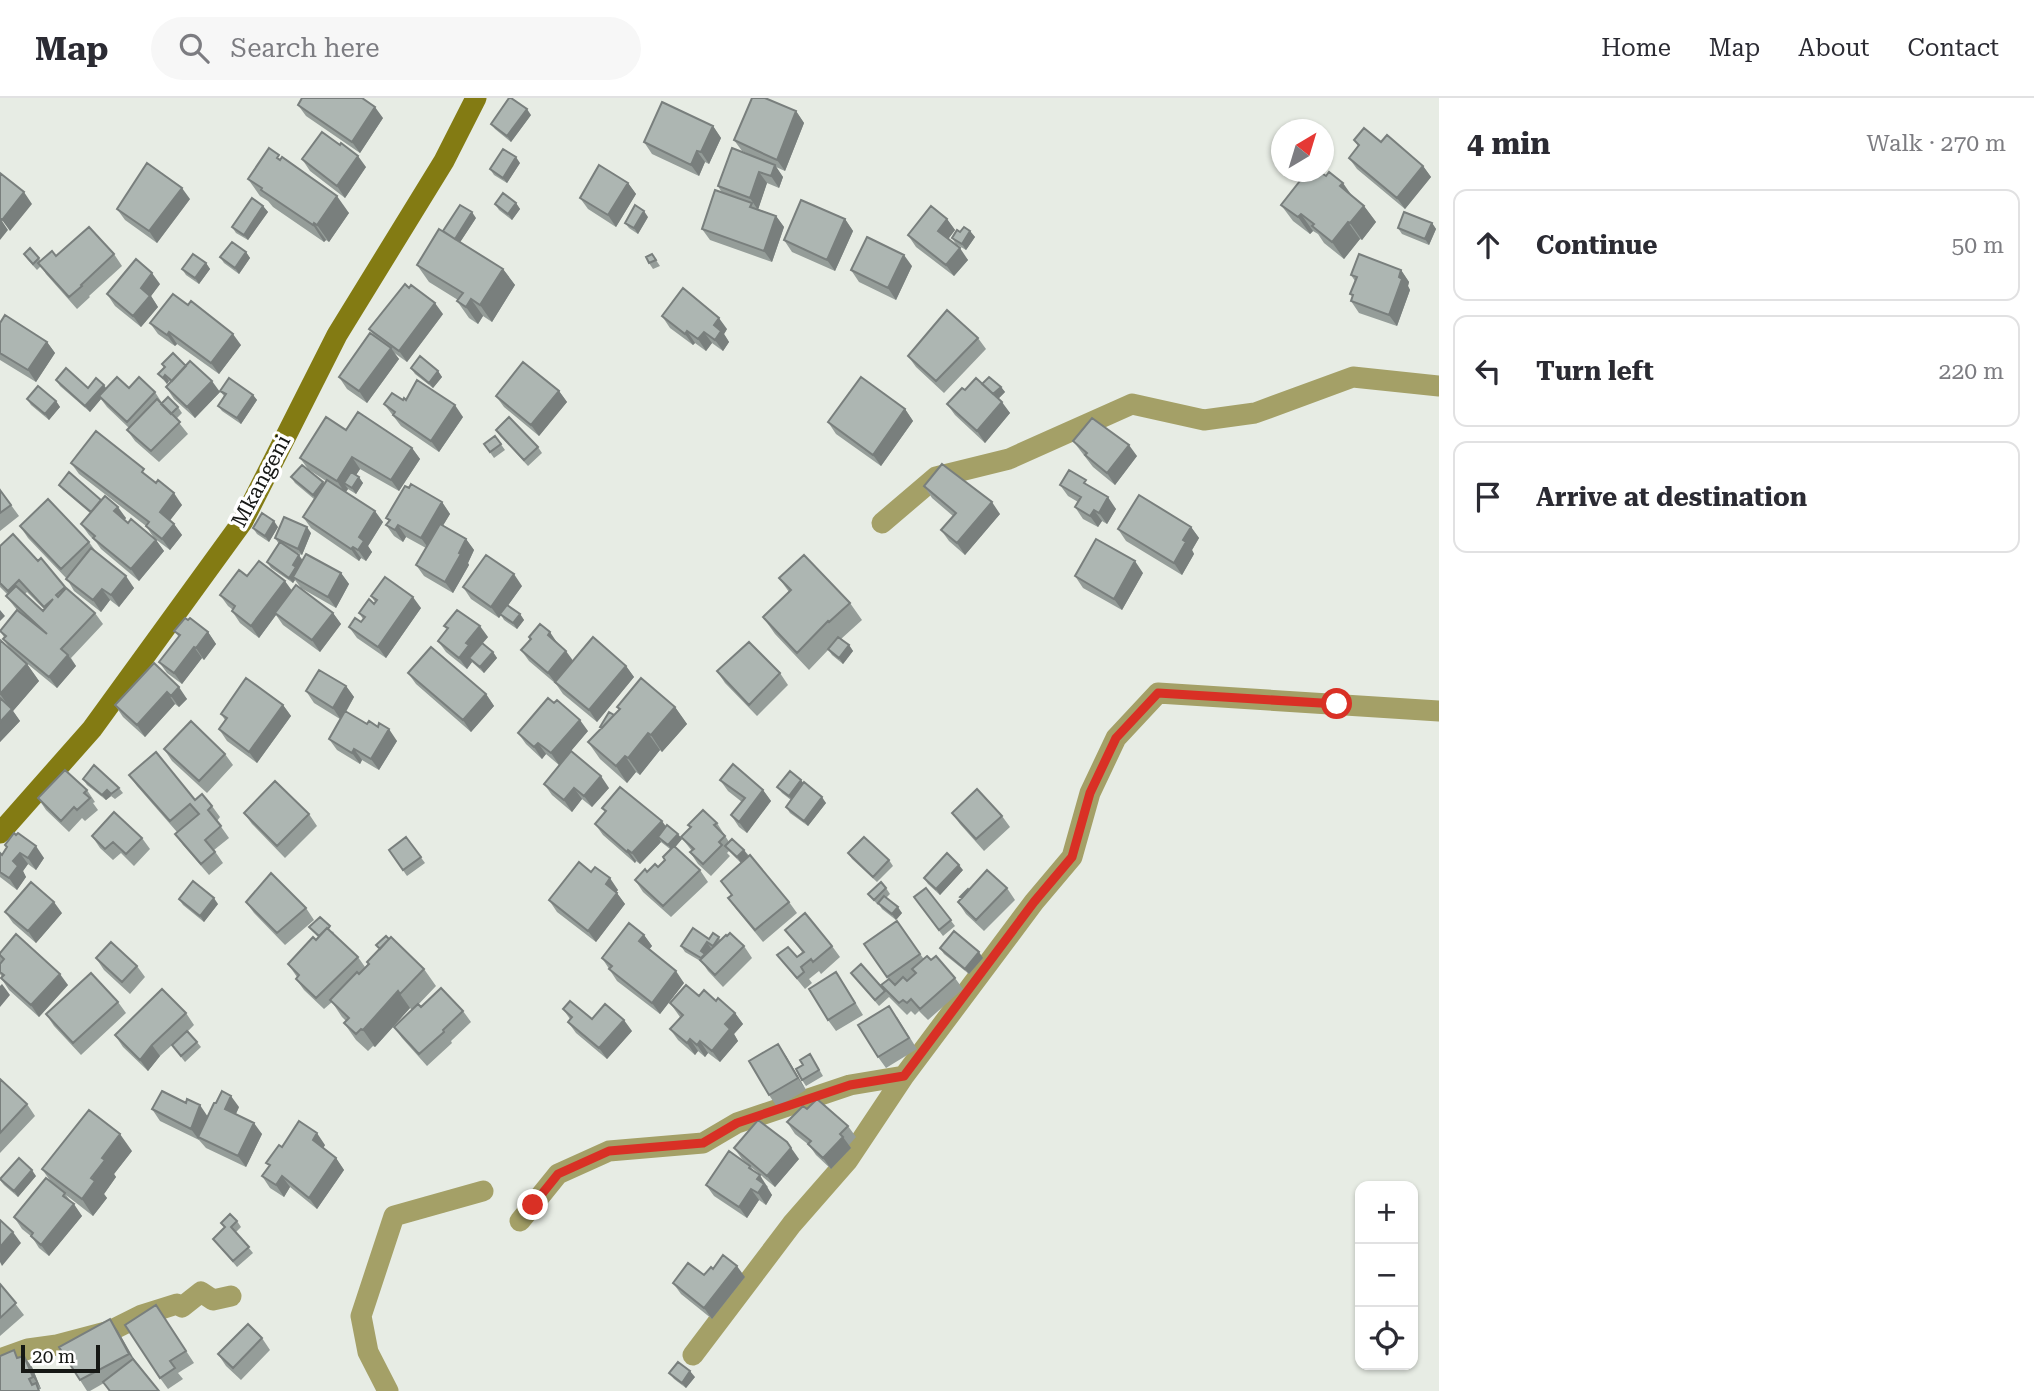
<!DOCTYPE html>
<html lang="en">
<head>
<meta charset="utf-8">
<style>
  :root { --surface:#fff; --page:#f7f7f7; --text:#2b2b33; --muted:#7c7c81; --line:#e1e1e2 }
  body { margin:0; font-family:"Roboto Serif",serif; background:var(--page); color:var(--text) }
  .controls { position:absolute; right:21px; bottom:21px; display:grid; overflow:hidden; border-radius:14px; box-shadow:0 2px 5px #0004 }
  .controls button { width:63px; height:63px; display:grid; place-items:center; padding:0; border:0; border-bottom:2px solid var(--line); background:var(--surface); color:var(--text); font:35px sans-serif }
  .compass { position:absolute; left:1271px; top:21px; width:63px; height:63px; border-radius:50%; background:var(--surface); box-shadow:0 2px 5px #0004; rotate:38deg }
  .scale { position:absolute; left:21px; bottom:18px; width:79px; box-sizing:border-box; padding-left:7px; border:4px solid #161815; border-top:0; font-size:19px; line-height:24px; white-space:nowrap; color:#161815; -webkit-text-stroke:5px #fff; paint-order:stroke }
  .stop { position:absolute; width:21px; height:21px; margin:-16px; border:5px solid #d93025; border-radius:50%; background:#fff }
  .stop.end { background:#d93025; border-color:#fff; box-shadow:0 2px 7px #0008 }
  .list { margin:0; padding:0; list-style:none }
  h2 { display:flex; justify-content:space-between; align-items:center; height:91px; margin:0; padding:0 28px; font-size:30px }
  h2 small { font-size:23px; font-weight:400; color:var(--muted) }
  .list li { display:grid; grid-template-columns:46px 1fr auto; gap:21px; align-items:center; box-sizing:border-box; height:112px; margin:0 14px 14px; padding:0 14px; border:2px solid var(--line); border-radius:14px }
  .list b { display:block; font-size:26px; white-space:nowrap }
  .list em { font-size:23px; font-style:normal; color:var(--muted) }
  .icon { flex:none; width:38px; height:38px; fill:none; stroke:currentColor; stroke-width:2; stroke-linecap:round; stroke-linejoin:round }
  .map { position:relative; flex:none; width:1439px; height:1293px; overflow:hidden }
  header { display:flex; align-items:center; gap:42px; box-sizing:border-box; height:98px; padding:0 35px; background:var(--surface); border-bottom:2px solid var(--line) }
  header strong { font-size:33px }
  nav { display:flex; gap:38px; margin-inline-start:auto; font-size:24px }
  .search { width:490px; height:63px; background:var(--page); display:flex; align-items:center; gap:18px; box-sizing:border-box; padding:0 24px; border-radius:38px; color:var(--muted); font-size:26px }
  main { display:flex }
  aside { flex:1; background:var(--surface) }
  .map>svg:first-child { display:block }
</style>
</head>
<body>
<header>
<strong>Map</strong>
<div class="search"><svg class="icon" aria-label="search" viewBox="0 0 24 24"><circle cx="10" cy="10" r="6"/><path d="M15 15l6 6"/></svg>Search here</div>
<nav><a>Home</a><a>Map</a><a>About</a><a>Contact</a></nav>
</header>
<main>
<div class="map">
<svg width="1439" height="1293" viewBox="0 0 1439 1293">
  <rect width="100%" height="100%" fill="#e7ece4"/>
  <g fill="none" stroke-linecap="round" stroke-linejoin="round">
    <path stroke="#a4a067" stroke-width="21" d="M882 425 936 379 1009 361 1132 306 1204 322 1255 315 1353 279 1439 288
      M520 1123 558 1076 609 1053 703 1045 737 1025 850 987 904 978
      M693 1257 792 1126 848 1062 904 978 1034 804 1072 759 1090 695 1116 640 1158 595 1439 613
      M0 1261 28 1251 57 1247 110 1233 142 1217 177 1206 182 1209 201 1194 213 1202 231 1198
      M388 1293 368 1254 361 1218 394 1118 483 1093"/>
    <path stroke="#837b13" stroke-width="21" d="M0 735 92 631 243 423 337 237 444 63 476 0"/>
  </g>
  <path fill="#959d99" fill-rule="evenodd" d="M298 7 383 20 360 55 306 18Z
    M796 13 804 25 785 73 776 69 783 79 779 90 767 85 758 111 776 118 784 129 772 164 710 142 702 131 722 95 718 88 755 59 742 53 734 42Z
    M531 17 511 44 495 31 491 26Z
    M713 28 721 40 709 66 705 64 699 78 652 56 644 44Z
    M1354 42 1381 44 1423 68 1431 79 1405 111 1357 71 1349 60 1358 48Z
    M281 60 349 115 329 144 326 142 324 144 273 109 268 103 260 98 248 81Z
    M302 61 366 69 345 100 310 73Z
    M520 65 507 85 494 77 490 71Z
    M628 85 636 96 616 129 588 111 580 100Z
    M1352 98 1364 108 1376 124 1362 142 1360 141 1344 161 1324 145 1318 136 1313 133 1310 136 1293 123 1281 107Z
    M190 101 157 145 125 122 117 111Z
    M516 105 520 111 512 122 499 112 495 106Z
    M263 108 268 114 248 142 236 135 232 129Z
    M648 119 638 136 629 130 625 125Z
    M476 120 460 144 503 171 515 187 492 224 483 218 478 226 469 220 457 203 458 202 429 184 417 167 443 133Z
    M845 121 853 133 835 173 792 154 784 142Z
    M947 121 955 132 948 141 968 162 954 178 916 149 908 137Z
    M1432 125 1436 131 1429 147 1402 136 1398 130Z
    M970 133 975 139 966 152 956 146 952 140 960 134Z
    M30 150 41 163 56 158 114 156 122 168 89 198 90 199 77 211 46 176 41 168 37 172 28 162 24 156Z
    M246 154 250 160 239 176 224 165 220 159Z
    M652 156 660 168 653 171 649 165Z
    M206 165 210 171 199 186 186 177 182 171Z
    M912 168 896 202 859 184 851 172Z
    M1401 172 1409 184 1408 188 1410 192 1397 228 1359 215 1351 203 1353 199 1350 196 1355 183 1351 177Z
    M160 186 151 198 158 209 141 229 115 208 107 196Z
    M443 216 407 264 393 254 399 261 367 305 347 291 339 279 375 239 369 231Z
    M662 218 727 231 724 236 729 244 723 253 712 245 706 253 695 245 693 247 670 230Z
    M0 225 47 244 55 255 36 284 0 262Z
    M150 225 241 247 219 276 177 246 175 248 172 246 158 236Z
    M978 240 986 251 944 295 916 269 908 258Z
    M162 266 186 268 220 294 195 320 174 301 166 289 171 284 169 283 167 286 158 276 164 269Z
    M411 270 438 273 442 279 433 290 415 276Z
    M56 282 88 290H129L155 294 162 305 178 309 182 315 176 321 188 336 159 364 135 343 127 332 129 330 107 309 101 301 90 314 60 288Z
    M982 286 1001 289 1005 294 998 301 1010 315 985 345 955 317 947 306 965 292Z
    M220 293 253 297 257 302 241 326 222 313 218 308 224 298Z
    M559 293 567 304 539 338 504 309 496 298Z
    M27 301 56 303 60 309 49 322 31 307Z
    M403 302H406L463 319 439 354 401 328 384 306Z
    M905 311 913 323 881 368 836 336 828 324Z
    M346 332 412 350 420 361 399 393 360 371 356 377 363 385 356 396 348 391 346 394 383 424 368 448 372 454 366 463 361 460 359 463 311 430 303 419 314 401 295 385 291 379 324 386 326 383 308 371 300 360Z
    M496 332 538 349 542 355 528 368 500 338Z
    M495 338 505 352 494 360 484 346Z
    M1073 343 1137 358 1115 387 1093 369Z
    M71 365 151 381 182 407 170 422 174 426 182 437 170 452 154 440 146 428 79 376Z
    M59 387 101 402 126 420 125 422 128 425 156 442 164 453 139 483 101 451 96 444 89 437 81 426 90 415 63 392Z
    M1060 387 1092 390 1116 411 1107 426 1102 423 1098 429 1083 421 1075 409 1078 404 1068 398Z
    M924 388 1000 416 965 457 949 443 941 432 953 418 932 400Z
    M409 390 442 404 450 416 443 427 466 441 474 452 468 465 469 467 453 495 424 478 416 467 426 450 406 439 403 444 394 438 386 427 389 423 386 420Z
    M0 392 19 418 0 433Z
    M20 428 89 444 97 455 134 490 119 509 110 502 101 514 74 493 67 481 28 440Z
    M278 429 269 444 257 436 253 430Z
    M1191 429 1199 440 1192 452 1194 456 1182 477 1126 443 1118 431Z
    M311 435 302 457 291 452 303 462 341 475 349 486 336 510 301 490 295 482 293 485 271 470 267 464 279 446 275 440Z
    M0 448 38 463 41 460 66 490 95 515 103 526 71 560 76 568 57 590 13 554 27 566 39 583 13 613 20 623 0 644V542L11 552 3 541 4 539 0 533 17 512 6 498 8 497 0 489ZM27 494 44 511 43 513 25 496Z
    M1143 475 1122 512 1083 490 1075 478Z
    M247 478 292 493 333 515 341 526 320 554 283 527 276 517 259 540 240 525 232 513 233 512 228 508 220 497Z
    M779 480 850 505 862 522 841 541 839 540 849 547 853 553 843 566 832 557 828 551H829L809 572 775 536 763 519 789 494Z
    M522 488 508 507 520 516 524 522 517 531 504 522 501 517 499 520 471 501 463 489Z
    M371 498 421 510 386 560 357 540 349 529 361 524 363 521 359 515 375 504Z
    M444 528 488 539 483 545 493 554 497 560 484 575 472 564 467 571 446 554 438 543 447 532Z
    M174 533 208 534 216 546 204 562 202 560 182 586 167 575 159 564 179 539Z
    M529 539 558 546 573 563 626 568 634 579 597 624 563 596 556 586 529 563 521 552 530 541Z
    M154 565 187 601 179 609 175 606 145 639 123 619 115 607Z
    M717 573 780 575 788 587 757 618 725 585Z
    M408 575 486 596 494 608 471 634 416 586Z
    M346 588 354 599 346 614 397 643 379 672 362 662 360 666 337 652 329 641 340 621 314 605 306 593Z
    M283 607 291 618 257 665 227 643 219 631 225 622 221 616Z
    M617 609H675L687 626 662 654 660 652 640 677 636 674 627 685 600 661 588 644 601 630 600 629 619 612Z
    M588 633 559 667 546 656 542 661 526 646 518 635Z
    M164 651 225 656 233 667 207 695 172 663Z
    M129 677 212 708 220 719 217 723 229 740 214 752 223 765 209 777 183 747 175 736 177 734 137 688Z
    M83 681 119 690 123 695 115 701 111 698 106 702 87 687Z
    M720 682 763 692 771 703 747 735 739 729 731 717 742 704 728 693Z
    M803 685 826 705 808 728 790 715 786 709 791 702 782 695 777 689Z
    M544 686 609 690 592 709 582 701 572 714 552 697Z
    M87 692 95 704 93 705 98 712 85 723 82 720 69 734 46 712 38 700Z
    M602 710 666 728 682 741 675 749 700 772 708 784 671 819 643 794 635 782 647 774 658 769 665 762 663 759 670 751 661 744 640 766 636 763 635 765 603 737 595 726 605 714Z
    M244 715 309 716 317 728 285 760 252 726Z
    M952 715 1002 718 1010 729 984 753 960 726Z
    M717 725 729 744 744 752 789 804 797 815 763 844 736 811 728 800 731 797 721 783 741 765 729 753 727 755 730 758 711 778 698 766 690 754 692 753 681 739 690 730 688 727Z
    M92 738 142 740 150 751 134 768 121 755 113 762 100 750Z
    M406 739 425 765 407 778 389 752Z
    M5 747 44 760 36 772 28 766 23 773 26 779 17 792 0 779V755L2 757 7 750Z
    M848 755 889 762 893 768 877 784 852 761Z
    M963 772 940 797 928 786 924 780Z
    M591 774 618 792 616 794 625 806 596 844 557 814 549 802Z
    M886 790 890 796 886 800 902 815 896 822 882 811 879 806 878 807 868 796Z
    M926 790 955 828 943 838 914 799Z
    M1007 790 1015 802 984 833 966 816 958 804 969 792Z
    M179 801 218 806 204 824 183 807Z
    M246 804 306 810 314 822 285 847 254 815Z
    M5 814 62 815 36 845 13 825Z
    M897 823 923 860 931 862 955 880 963 891 928 922 919 913 915 917 911 913 907 917 889 899 879 908 851 875 885 893 881 887 888 881 864 846Z
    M309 829 334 834 333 835 358 859 365 869 389 841 424 871 436 888 416 909 463 913 471 924 451 943 452 945 427 968 402 940 394 929 412 912 410 910 375 949 373 948 368 953 356 942 344 925 346 923 342 919 332 904 324 911 304 892 296 881 297 879 288 866 318 839Z
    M785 832 832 848 840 859 821 876 819 873 809 881 812 885 805 891 777 857 797 859 802 854Z
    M644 837 652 848 649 851 684 885 660 916 617 883 602 860Z
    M719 839 720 842 744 848 752 860 723 889 708 873 702 864 685 854 681 848 709 841Z
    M940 850 983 860 969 876 944 856Z
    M0 855 68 887 39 919 9 892 1 880 2 879 0 876Z
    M96 860 137 868 145 879 130 896 104 872Z
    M844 886 863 917 836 933 828 922Z
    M699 898 716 903 735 915 743 926 734 936 738 943 720 964 708 955 705 959 698 953 695 957 678 942 670 931 680 919 670 905Z
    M118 904 126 915 81 957 54 928 46 916Z
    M563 911 592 921 632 933 607 961 576 935 568 924 570 921Z
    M186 915 194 927 188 933 201 949 185 964 172 947 160 958 148 973 123 949 115 937Z
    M897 919 917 951 886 970 878 959Z
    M810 956 823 978 806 988 802 982 803 967Z
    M786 958 806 992 777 1009 769 997Z
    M0 981 27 1006 35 1018 0 1055Z
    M239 1009 236 1016 262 1036 246 1069 206 1050 199 1042 160 1023 152 1011 208 1018Z
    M807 1011 848 1028 856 1039 849 1047 851 1050 831 1071 816 1057 809 1047 795 1036 787 1024Z
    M325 1047 323 1050 336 1060 344 1072 317 1111 290 1089 284 1099 270 1090 262 1078 269 1068 266 1065 282 1049Z
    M734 1050 799 1061 775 1089 751 1069 768 1089 767 1090 772 1097 766 1107 759 1102 747 1120 714 1098 706 1087 748 1066 742 1061Z
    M132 1053 114 1076 116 1079 104 1096 107 1100 93 1118 66 1097 82 1118 49 1158 39 1150 32 1139 22 1131 14 1119 51 1084 42 1071Z
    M36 1078 18 1099 4 1087 0 1082Z
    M237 1123 241 1129 236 1134 253 1155 237 1169 213 1141 225 1130 221 1125Z
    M713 1171 745 1179 712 1221 681 1196 673 1185 704 1177Z
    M0 1186 24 1217 0 1238Z
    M156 1207 194 1265 178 1275 183 1281 168 1291 160 1280Z
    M118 1233 134 1261 159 1293H109L104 1285 90 1293H87L80 1282Z
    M262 1240 270 1252 241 1282 226 1268 218 1256Z
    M19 1260 32 1269 41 1291 0 1293Z
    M669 1275 695 1279 686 1290 674 1281Z"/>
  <path fill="#797f7d" d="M375 9 383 20 360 55 352 44Z
    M527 11 531 17 511 44 507 38Z
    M796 13 804 25 785 73 777 62Z
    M713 28 721 40 709 66 701 54Z
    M697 53 705 64 699 78 691 67Z
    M358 58 366 69 345 100 337 88Z
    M516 59 520 65 507 85 503 80Z
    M775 67 783 79 779 90 771 78Z
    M1423 68 1431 79 1405 111 1397 100Z
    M759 74 767 85 758 112 750 100Z
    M628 85 636 96 616 129 608 117Z
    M1343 85 1355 102 1340 88Z
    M182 90 190 101 157 145 149 133Z
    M24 94 32 106 10 133 2 122Z
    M337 98 349 115 329 144 317 127Z
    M516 105 520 111 512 122 508 116Z
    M263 108 268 114 248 142 244 137Z
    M1364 108 1376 124 1362 142 1350 125Z
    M644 113 648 119 638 136 634 130Z
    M472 114 476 120 457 149 453 143Z
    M1301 116 1313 133 1310 136 1298 119Z
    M776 118 784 129 772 164 764 153Z
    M0 120 8 132 0 142Z
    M845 121 853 133 835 173 827 162Z
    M947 121 955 132 946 144 938 133Z
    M1348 124 1360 141 1344 161 1332 144Z
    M314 125 326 142 324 144 313 127Z
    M1432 125 1436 131 1429 147 1425 141Z
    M970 133 975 139 966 152 962 146Z
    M960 150 968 162 954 178 946 167Z
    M246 154 250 160 239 176 235 170Z
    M904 157 912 168 896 202 888 190Z
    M206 165 210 171 199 186 195 180Z
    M503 171 515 187 492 224 480 207Z
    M1401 172 1409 184 1408 188 1410 192 1397 228 1389 217Z
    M152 175 160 186 151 198 158 209 141 229 133 218 141 190Z
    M471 201 483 218 478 226 466 209Z
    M435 205 443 216 407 264 399 253Z
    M719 220 727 231 724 236 729 244 723 253 715 242 714 227Z
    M687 233 695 245 693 247 685 236Z
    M169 234 177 246 175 248 167 237Z
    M704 234 712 245 706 253 698 241Z
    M233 236 241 247 219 276 211 265Z
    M47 244 55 255 36 284 28 272Z
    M391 250 399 261 367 305 359 293Z
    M438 273 442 279 433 290 429 285Z
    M165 277 169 283 167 286 163 280Z
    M212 283 220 294 195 320 187 309Z
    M104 287 108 293 99 298 101 301 90 314 85 308Z
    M1001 289 1005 294 996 303 992 298Z
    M559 293 567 304 539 338 531 327Z
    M253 297 257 302 241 326 237 320Z
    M56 303 60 309 49 322 45 316Z
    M1002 304 1010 315 985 345 977 333Z
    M455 307 463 319 439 354 431 343Z
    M905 311 913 323 881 368 873 357Z
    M1129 347 1137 358 1115 387 1107 375Z
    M412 350 420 361 399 393 391 382Z
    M352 359 360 371 349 388 344 385 348 391 345 395 337 383Z
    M359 379 363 385 356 396 352 390Z
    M323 384 327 390 317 403 313 397Z
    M174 395 182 407 168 425 160 414Z
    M1108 399 1116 411 1107 426 1099 415Z
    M442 404 450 416 429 451 421 440Z
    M992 404 1000 416 965 457 957 445Z
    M118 409 126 420 122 424 114 413Z
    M1094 412 1102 423 1098 429 1090 418Z
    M375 413 383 424 368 448 372 454 366 463 358 452 359 439Z
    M274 423 278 429 269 444 265 438Z
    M174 426 182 437 170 452 162 441Z
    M398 427 406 439 403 444 395 432Z
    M307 429 311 435 302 457 298 451Z
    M1191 429 1199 440 1192 452 1194 456 1182 477 1174 465 1183 442Z
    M466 441 474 452 468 465 469 467 453 495 445 484Z
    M156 442 164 453 139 483 131 471Z
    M353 449 361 460 359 463 351 451Z
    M299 457 303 463 293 479 295 482 293 485 289 480 293 467Z
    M1135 463 1143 475 1122 512 1114 501Z
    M341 475 349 486 336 510 328 499Z
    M514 476 522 488 499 520 491 509Z
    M126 478 134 490 119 509 111 497Z
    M285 483 293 494 259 540 251 528Z
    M102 491 110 502 101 514 93 502Z
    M413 499 421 510 386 560 378 549Z
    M0 512 5 518 0 523Z
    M333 515 341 526 320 554 312 542Z
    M520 516 524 522 517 531 513 525Z
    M480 528 488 539 469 560 472 564 467 571 459 560 466 545Z
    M208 534 216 546 204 562 196 550Z
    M550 534 558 546 548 537Z
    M849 547 853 553 843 566 839 560Z
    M194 549 202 560 182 586 174 575Z
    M566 553 574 564 556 586 548 575Z
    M493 554 497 560 484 575 480 569Z
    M68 557 76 568 57 590 49 579Z
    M27 566 39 583 13 613 20 623 0 644V624L11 612 0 596Z
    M626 568 634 579 597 624 589 612Z
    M346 588 354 599 341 622 333 610Z
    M179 589 187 601 179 609 171 598Z
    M167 594 175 606 145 639 137 627Z
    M486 596 494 608 471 634 463 622Z
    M283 607 291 618 257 665 249 654Z
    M675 609 687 626 662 654 651 637Z
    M580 622 588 633 559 667 551 655Z
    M389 631 397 643 379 672 371 661Z
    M648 635 660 652 640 677 628 660Z
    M538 645 546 656 542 661 534 649Z
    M354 651 362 662 360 666 352 655Z
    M625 658 636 674 627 685 616 668Z
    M601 678 609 690 592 709 584 698Z
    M801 682 805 687 793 704 789 698Z
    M574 690 582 701 572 714 564 702Z
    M107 692 111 698 106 702 102 697Z
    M763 692 771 703 747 735 739 724Z
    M822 699 826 705 808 728 804 723Z
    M662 723 670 734 658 739 661 744 640 766 632 755Z
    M678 736 682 741 672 753 668 747Z
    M36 748 44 760 36 772 28 760Z
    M628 752 636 763 635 765 627 754Z
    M744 752 748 758 741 765 737 759Z
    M20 755 28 766 23 773 26 779 17 792 9 780 13 763Z
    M959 767 963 772 940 797 936 791Z
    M610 780 618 792 614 797 606 786Z
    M617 795 625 806 596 844 588 833Z
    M214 800 218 806 204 824 200 818Z
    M54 804 62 815 36 845 28 833Z
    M898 809 902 815 896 822 892 816Z
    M644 837 652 848 647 854 639 843Z
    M707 844 711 850 705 859 701 853Z
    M979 854 983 860 969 876 965 871Z
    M676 873 684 885 660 916 652 905Z
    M60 876 68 887 39 919 31 907Z
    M2 886 10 897 0 909V888Z
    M398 893 410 910 375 949 363 932Z
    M735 915 743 926 734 936 738 943 720 964 712 953 725 926Z
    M624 922 632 933 607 961 599 950Z
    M690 941 698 953 695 957 687 945Z
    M700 943 708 955 705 959 697 947Z
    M778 946 786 958 806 992 798 980Z
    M152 947 160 958 148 973 140 962Z
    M231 998 239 1009 233 1022 225 1011Z
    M200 1007 208 1019 198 1039 199 1042 191 1031Z
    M254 1025 262 1036 246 1069 238 1058Z
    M317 1035 325 1047 321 1054 313 1042Z
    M120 1036 132 1053 114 1076 116 1079 104 1096 107 1100 93 1118 82 1101 102 1060Z
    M843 1039 851 1050 831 1071 823 1060Z
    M787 1044 799 1061 775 1089 767 1078Z
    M336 1060 344 1072 317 1111 309 1100Z
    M32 1072 36 1078 18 1099 14 1093Z
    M760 1077 772 1097 766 1107 758 1095 757 1081Z
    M282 1078 290 1089 284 1099 276 1087Z
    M751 1091 759 1102 747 1120 739 1109Z
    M74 1106 82 1118 49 1158 41 1147Z
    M13 1134 21 1145 2 1168 0 1164V1149Z
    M737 1168 745 1179 712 1221 704 1210Z
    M110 1221 118 1233 137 1267 129 1256Z
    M24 1258 32 1269 41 1291 33 1279Z
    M690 1273 695 1279 686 1290 682 1285Z"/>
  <path fill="#adb6b2" stroke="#797f7d" stroke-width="2" d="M302 0H362L375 9 352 44 298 7Z
    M509 0H511L527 11 507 38 491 26Z
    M752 0H765L796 13 777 62 734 42Z
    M662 4 713 28 701 54 697 53 691 67 644 44Z
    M1364 30 1381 44 1387 37 1423 68 1397 100 1349 60 1359 47 1354 42Z
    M322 34 340 47 341 45 358 58 337 88 302 61Z
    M269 50 279 57 277 60 280 62 282 59 337 98 317 127 314 125 313 127 261 92 262 90 248 81Z
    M732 50 775 67 771 78 759 74 750 100 718 88Z
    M503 51 516 59 503 80 490 71Z
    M147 65 182 90 149 133 117 111Z
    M599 67 628 85 608 117 580 100Z
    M1307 74H1320L1326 78 1329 74 1343 85 1340 88 1364 108 1350 125 1348 124 1332 144 1312 128 1314 126 1301 116 1298 119 1281 107Z
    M0 75 24 94 2 122 0 120Z
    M715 92 752 105 750 109 776 118 764 153 702 131Z
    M503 95 516 105 508 116 495 106Z
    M252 100 263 108 244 137 232 129Z
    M801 102 845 121 827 162 784 142Z
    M460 107 472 114 455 141 443 133Z
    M635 107 644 113 634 130 625 125Z
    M931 108 947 121 938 133 960 150 946 167 908 137Z
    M1404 114 1432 125 1425 141 1398 130Z
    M89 129 114 156 81 187 82 188 69 199 38 165 52 153 56 158Z
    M964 129 970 133 962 146 952 140 957 132 960 134Z
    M439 131 503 171 480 207 471 201 466 209 457 203 463 195 417 167Z
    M867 139 904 157 888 190 851 172Z
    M232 144 246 154 235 170 220 159Z
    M30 150 39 160 33 166 24 156Z
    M193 156 206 165 195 180 182 171Z
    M652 156 656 162 649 165 646 159Z
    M1359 156 1401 172 1399 179 1402 181 1389 217 1351 203 1353 197 1350 196 1357 179 1351 177Z
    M136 161 152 175 141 190 150 198 133 218 107 196Z
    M405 186 409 190 411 187 435 205 399 253 369 231Z
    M683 190 719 220 714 227 721 233 715 242 704 234 698 241 687 233 685 236 662 218Z
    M173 196 188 207 191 203 233 236 211 265 169 234 167 237 164 235 150 225Z
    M947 212 978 240 936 283 908 258Z
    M5 217 47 244 28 272 0 255V225Z
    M370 235 391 250 359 293 339 279Z
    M173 255 186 268 172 283 165 277 163 280 158 276 165 269 162 266Z
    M420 258 438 273 429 285 411 270Z
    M190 263 212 283 187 309 166 289Z
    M523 264 559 293 531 327 496 298Z
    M66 270 88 290 96 280 104 287 85 308 56 282Z
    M117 279 129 290 139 279 155 294 127 324 99 298Z
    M861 279 905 311 873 357 828 324Z
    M989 279 1001 289 993 296 982 286Z
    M229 280 253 297 237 320 218 308 226 296 220 293Z
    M976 280 1002 304 977 333 947 306 962 290 965 292Z
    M417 282 455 307 431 343 393 317 395 314 384 306 392 295 403 302 404 300 406 302Z
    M38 288 56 303 45 316 27 301Z
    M168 299 178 309 171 316 161 306Z
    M157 301 180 324 151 353 127 332Z
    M358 314 412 350 391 382 352 359 337 383 300 360 326 319 346 332Z
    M509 319 538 349 524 362 496 332Z
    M1092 320 1129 347 1107 375 1085 357 1087 355 1073 343Z
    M96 333 144 371 142 374 156 385 158 382 174 395 160 414 174 426 162 441 146 428 149 424 71 365Z
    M495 338 501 346 490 354 484 346Z
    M942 366 992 404 957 445 941 432 956 415 924 388Z
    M302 367 323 384 313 397 291 379Z
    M1069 372 1086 382 1084 385 1108 399 1099 415 1094 412 1090 418 1075 409 1081 399 1060 387Z
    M69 374 101 402 91 414 59 387Z
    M351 374 359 379 352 390 344 385Z
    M327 382 375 413 359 439 364 443 358 452 353 449 351 451 303 419Z
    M411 386 442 404 421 440 398 427 395 432 386 427 390 422 386 420 405 388 409 390Z
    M0 392 11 407 0 415Z
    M1139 397 1191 429 1183 442 1186 444 1174 465 1118 431Z
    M105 398 118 409 114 413 128 425 131 421 156 442 131 471 93 440 95 438 81 426Z
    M48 401 89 444 61 471 20 428Z
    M262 415 274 423 265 438 253 430Z
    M284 419 307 429 298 451 275 440Z
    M440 426 466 441 459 455 461 456 445 484 416 467Z
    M13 436 38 463 41 460 65 489 56 497 58 499 66 490 95 515 61 551 68 557 49 579 3 541 6 538 0 533 17 512 47 536 6 498 16 488 43 513 53 501 44 509 19 482 8 493 0 485V448Z
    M1096 441 1135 463 1114 501 1075 478Z
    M280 444 299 457 293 467 296 469 289 480 267 464Z
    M91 450 126 478 111 497 102 491 93 502 66 481Z
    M306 456 341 475 328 499 293 479Z
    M486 457 514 476 491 509 463 489Z
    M804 457 850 505 829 524 828 523 797 555 763 519 791 492 779 480Z
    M259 463 285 483 251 528 232 513 235 508 220 497 239 472 247 478Z
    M385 479 413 499 378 549 349 529 355 520 361 524 365 519 359 515 369 501 374 506 377 502 371 498Z
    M296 487 333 515 312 542 275 515Z
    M507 507 520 516 513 525 500 516Z
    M457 512 480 528 466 545 469 547 459 560 438 543 448 530 444 528Z
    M185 520 188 522 190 520 208 534 196 550 194 549 174 575 159 564 180 537 174 533Z
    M540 526 550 534 548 537 566 553 548 575 521 552 531 541 529 539Z
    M593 539 626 568 589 612 555 584Z
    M838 539 849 547 839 560 828 551Z
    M0 542 27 566 0 596Z
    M749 544 780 575 749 607 717 573Z
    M482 545 493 554 480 569 469 560Z
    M431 549 486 596 463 622 408 575Z
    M154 565 179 589 171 598 167 594 137 627 115 607Z
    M319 572 346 588 333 610 306 593Z
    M246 580 283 607 249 654 219 631 227 620 221 616Z
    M641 580 675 609 651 637 648 635 628 660 625 658 616 668 588 644 620 611 617 609Z
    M0 600 12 611 0 624Z
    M548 600 554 605 557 602 580 622 551 655 538 645 534 649 518 635Z
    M345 613 367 626 369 623 378 629 379 625 389 631 371 661 354 651 352 655 329 641Z
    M609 614 614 617 602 630 600 629Z
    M191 623 225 656 199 683 164 651Z
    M571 653 601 678 584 698 574 690 564 702 544 686Z
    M156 654 195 702 202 696 212 708 208 712 221 728 205 742 215 754 201 766 175 736 199 716 190 706 170 723 129 677Z
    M733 666 763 692 739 724 731 717 745 700 720 682Z
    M94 667 119 690 111 696 107 692 102 697 83 681Z
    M65 672 87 692 84 695 90 700 77 712 74 709 61 723 38 700Z
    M790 673 801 682 789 698 777 689Z
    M275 683 309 716 277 748 244 715Z
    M804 684 822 699 804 723 786 709Z
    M620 689 662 723 632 755 628 752 627 754 595 726 606 713 602 710Z
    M977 691 1002 718 976 741 952 715Z
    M703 712 717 725 714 727 725 738 719 744 722 747 703 766 690 754 694 751 681 739 691 729 688 727Z
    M114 714 142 740 126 756 113 744 105 751 92 738Z
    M667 727 678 736 668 747 658 739Z
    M14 735 16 737 18 735 36 748 28 760 20 755 13 763 18 768 9 780 0 774V755L2 757 7 749 5 747Z
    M406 739 421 759 403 772 389 752Z
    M864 739 889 762 873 779 848 755Z
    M732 741 744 752 737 759 725 748Z
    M674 748 700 772 663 808 635 782 645 771 647 774 655 766 658 769 665 762 663 759Z
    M947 755 959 767 936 791 924 780Z
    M750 757 789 804 755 832 728 800 732 797 721 783Z
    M579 764 591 774 595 769 610 780 606 786 617 795 588 833 549 802Z
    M987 772 1007 790 976 822 958 804Z
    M271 775 306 810 277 835 246 804Z
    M193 783 214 800 200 818 179 801Z
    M31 784 54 804 28 833 5 814Z
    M881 784 886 790 874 802 868 796Z
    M926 790 951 822 939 832 914 799Z
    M968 791 969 792 962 800 960 799Z
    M884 798 898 809 892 816 878 805Z
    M805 815 832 848 813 864 811 861 801 869 804 874 797 880 777 857 788 849 797 859 804 854 785 832Z
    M320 819 330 828 328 831 327 830 319 838 309 829Z
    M897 823 920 856 887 879 864 846Z
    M629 825 644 837 639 843 676 873 652 905 609 871 612 868 602 860Z
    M327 830 358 859 316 900 296 881 299 877 288 866 313 839 316 842Z
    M693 830 709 841 713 835 719 839 713 848 707 844 701 853 705 856 701 860 681 848Z
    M954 833 979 854 965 871 940 850Z
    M730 835 744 848 715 877 700 862 726 837 727 838Z
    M16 836 60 876 31 907 1 880 4 877 0 874V866L4 861 0 857V855Z
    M386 838 389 841 380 851 376 847Z
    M391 839 424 871 400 896 398 893 363 932 361 931 356 936 344 925 349 920 330 902 357 874 359 876 369 866 367 864Z
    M111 844 137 868 122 884 96 860Z
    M927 858 931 862 936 858 955 880 920 911 911 901 907 905 903 902 899 905 881 887 889 881 895 887 903 879 907 883 916 875 912 871Z
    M861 866 885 893 875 902 851 875Z
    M836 874 855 905 828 922 809 891Z
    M91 875 118 904 73 945 46 916Z
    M686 887 699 898 704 892 716 903 718 900 735 915 725 926 730 931 712 953 700 943 697 947 690 941 687 945 670 931 683 917 670 905Z
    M441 890 463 913 443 932 444 934 419 956 394 929 418 906 421 909Z
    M162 891 186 915 152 947 140 962 115 937Z
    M570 903 592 921 605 906 624 922 599 950 568 924 572 919 563 911Z
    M889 908 909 940 878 959 858 927Z
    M187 933 197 944 181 958 172 947Z
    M778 946 798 980 769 997 749 963Z
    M810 956 819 972 802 982 796 971 803 967 800 962Z
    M0 981 27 1006 0 1035Z
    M162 993 186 1005 187 1001 200 1007 191 1031 152 1011Z
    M222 993 231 998 225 1011 254 1025 238 1058 198 1039 214 1005H216Z
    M817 1001 848 1028 840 1036 843 1039 823 1060 808 1046 811 1043 787 1024 803 1008 807 1011Z
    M89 1012 120 1036 102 1060 105 1062 91 1080 95 1083 82 1101 42 1071Z
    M758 1022 787 1044 791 1050 767 1078 734 1050Z
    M299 1023 317 1035 313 1042 336 1060 309 1100 282 1078 276 1087 262 1078 270 1067 266 1065 279 1047 282 1049Z
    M729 1053 750 1068 749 1070 760 1077 757 1081 764 1086 758 1095 751 1091 739 1109 706 1087Z
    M19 1060 32 1072 14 1093 0 1081Z
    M46 1080 65 1095 63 1098 74 1106 41 1147 31 1138 33 1135 14 1119Z
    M230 1116 237 1123 231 1129 249 1149 233 1163 213 1141 225 1129 221 1125Z
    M0 1122 13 1134 0 1149Z
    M723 1157 737 1168 704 1210 673 1185 688 1165 704 1177 711 1169 713 1171Z
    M0 1186 16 1205 0 1220Z
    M156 1207 186 1253 170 1263 175 1270 160 1280 125 1227Z
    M110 1221 129 1256 80 1282 59 1249Z
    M248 1226 262 1240 233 1270 218 1256Z
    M14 1252 17 1260 24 1258 33 1279 29 1281 32 1287 36 1285 39 1293H0V1258Z
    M133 1261 159 1293H110L103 1284Z
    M678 1264 690 1273 682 1285 669 1275Z"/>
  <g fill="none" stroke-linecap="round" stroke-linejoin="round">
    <path stroke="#d93025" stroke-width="9" d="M533 1107 558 1076 609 1053 703 1045 737 1025 850 987 904 978 1034 804 1072 759 1090 695 1116 640 1158 595 1337 606"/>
  </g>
  <g text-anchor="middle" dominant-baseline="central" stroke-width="7" stroke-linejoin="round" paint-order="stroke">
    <g font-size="21" fill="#161815" stroke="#fff">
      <text transform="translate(261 383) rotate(-62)">Mkangeni</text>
    </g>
  </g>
</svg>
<div class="controls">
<button>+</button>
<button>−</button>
<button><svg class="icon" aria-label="locate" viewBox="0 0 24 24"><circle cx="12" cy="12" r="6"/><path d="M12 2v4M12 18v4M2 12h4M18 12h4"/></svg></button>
</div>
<svg class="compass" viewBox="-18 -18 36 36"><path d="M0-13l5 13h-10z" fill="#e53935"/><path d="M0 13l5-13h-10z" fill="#7c7c81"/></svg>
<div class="scale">20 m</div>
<div class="stop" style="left:1337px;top:606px"></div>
<div class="stop end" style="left:533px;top:1107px"></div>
</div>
<aside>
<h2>4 min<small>Walk · 270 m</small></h2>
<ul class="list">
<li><svg class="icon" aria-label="ahead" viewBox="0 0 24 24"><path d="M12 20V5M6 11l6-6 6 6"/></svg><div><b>Continue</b></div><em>50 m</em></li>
<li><svg class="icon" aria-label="left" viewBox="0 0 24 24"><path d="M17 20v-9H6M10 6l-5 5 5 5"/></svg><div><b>Turn left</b></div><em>220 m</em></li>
<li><svg class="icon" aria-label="arrive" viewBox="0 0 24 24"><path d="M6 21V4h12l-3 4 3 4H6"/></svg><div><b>Arrive at destination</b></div></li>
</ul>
</aside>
</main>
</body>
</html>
